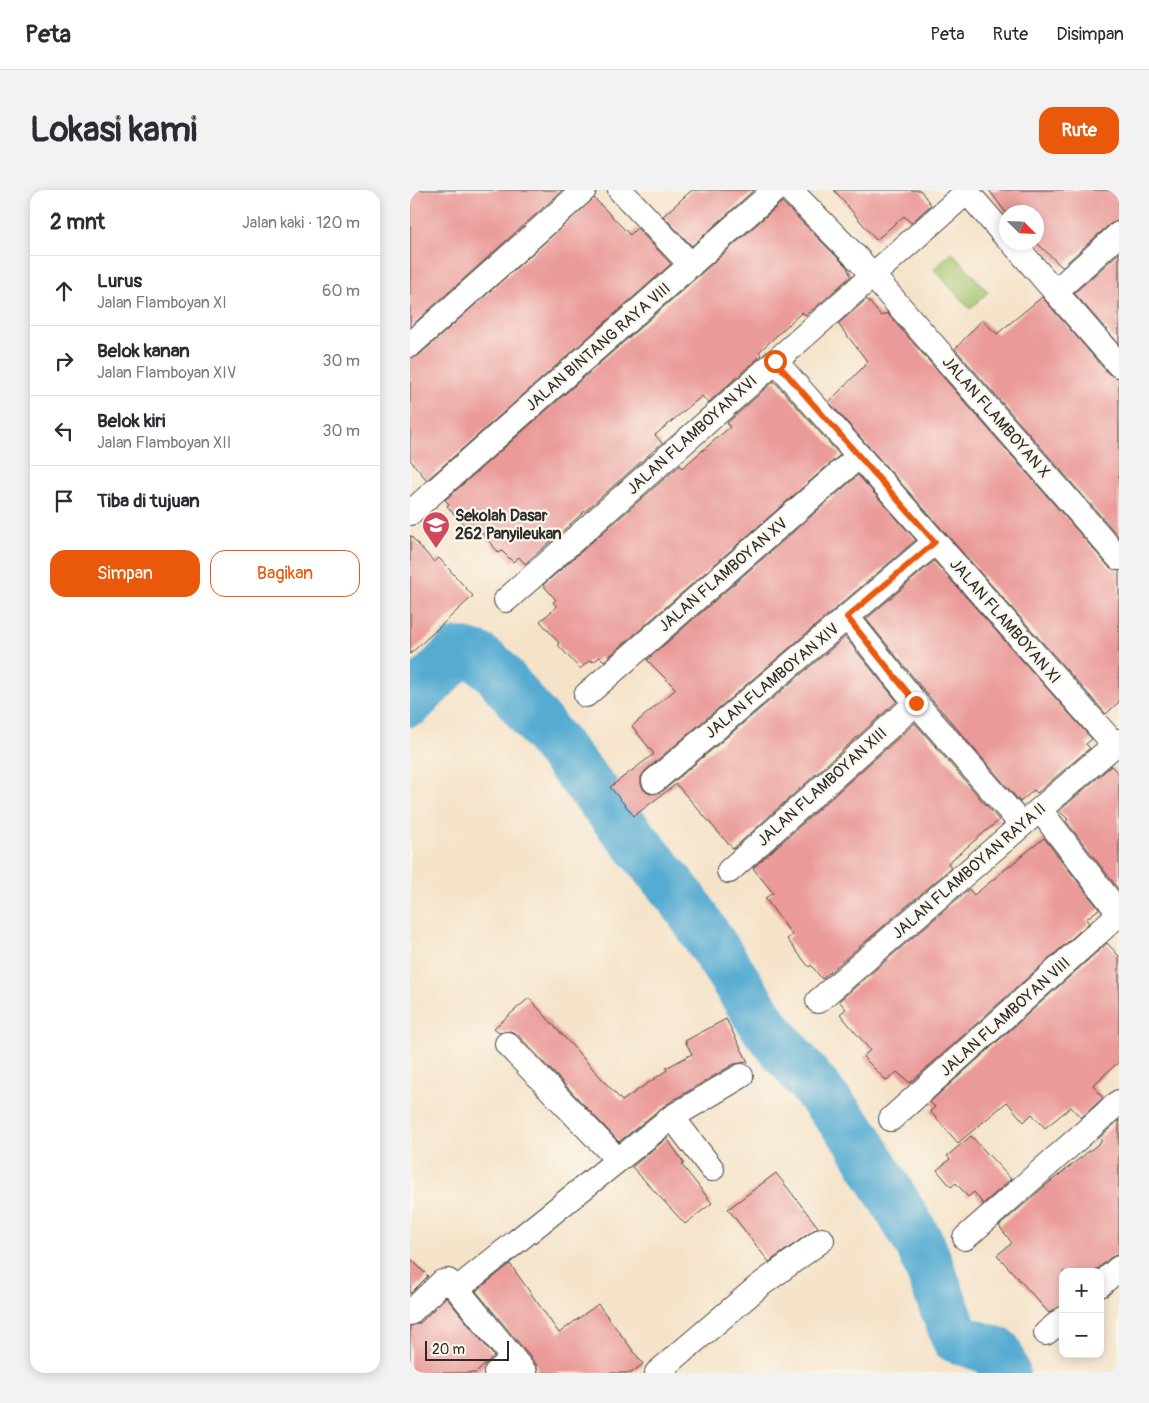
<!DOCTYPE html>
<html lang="id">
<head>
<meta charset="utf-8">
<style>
  :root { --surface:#fff; --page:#f2f2f3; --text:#2b2b33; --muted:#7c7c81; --line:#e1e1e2; --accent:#ea580c }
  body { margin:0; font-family:Pangolin,sans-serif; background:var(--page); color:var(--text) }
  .controls { position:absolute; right:15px; bottom:15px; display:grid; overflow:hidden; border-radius:10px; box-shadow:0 2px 12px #0003 }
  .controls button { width:45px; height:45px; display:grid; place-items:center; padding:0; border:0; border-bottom:1px solid var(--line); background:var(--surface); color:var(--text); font:25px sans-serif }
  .compass { position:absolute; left:589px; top:15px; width:45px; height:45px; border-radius:50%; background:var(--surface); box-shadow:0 2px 12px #0003; rotate:114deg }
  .scale { position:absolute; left:15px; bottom:12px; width:84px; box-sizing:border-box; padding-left:5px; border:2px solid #2b2b2b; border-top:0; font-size:14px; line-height:18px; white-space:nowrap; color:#2b2b2b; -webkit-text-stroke:4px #fbf7ec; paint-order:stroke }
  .stop { position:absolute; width:15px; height:15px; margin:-11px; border:4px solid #ea580c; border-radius:50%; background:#fff }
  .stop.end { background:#ea580c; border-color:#fff; box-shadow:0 1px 5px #0008 }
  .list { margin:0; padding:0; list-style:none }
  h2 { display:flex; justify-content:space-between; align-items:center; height:65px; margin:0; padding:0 20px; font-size:21px }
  h2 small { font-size:16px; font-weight:400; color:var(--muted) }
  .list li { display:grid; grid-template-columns:32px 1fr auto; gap:15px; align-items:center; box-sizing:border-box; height:70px; padding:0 20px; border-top:1px solid var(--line) }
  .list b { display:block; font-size:19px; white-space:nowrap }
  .list p { margin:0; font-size:16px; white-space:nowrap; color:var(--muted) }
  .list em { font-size:16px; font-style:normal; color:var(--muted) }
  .actions { display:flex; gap:10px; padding:15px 20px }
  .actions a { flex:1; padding:11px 0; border:1px solid var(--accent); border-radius:15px; text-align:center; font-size:18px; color:var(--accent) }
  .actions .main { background:var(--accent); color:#fff }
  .icon { flex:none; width:28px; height:28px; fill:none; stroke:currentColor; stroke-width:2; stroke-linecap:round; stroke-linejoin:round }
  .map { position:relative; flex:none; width:709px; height:1183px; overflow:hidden; border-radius:15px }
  header { display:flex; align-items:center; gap:30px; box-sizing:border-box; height:70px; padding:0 25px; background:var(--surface); border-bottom:1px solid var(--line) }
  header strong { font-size:24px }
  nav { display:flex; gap:28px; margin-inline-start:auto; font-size:18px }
  .intro { display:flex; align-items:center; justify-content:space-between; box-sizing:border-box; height:120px; padding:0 30px }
  h1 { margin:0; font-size:35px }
  .button { padding:12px 22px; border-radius:15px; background:var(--accent); color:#fff; font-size:18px; font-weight:700 }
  main { display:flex; gap:30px; padding:0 30px }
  aside { flex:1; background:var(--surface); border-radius:15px; box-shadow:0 2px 12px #0003 }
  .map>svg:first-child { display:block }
</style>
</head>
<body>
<header>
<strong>Peta</strong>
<nav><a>Peta</a><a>Rute</a><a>Disimpan</a></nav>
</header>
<div class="intro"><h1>Lokasi kami</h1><a class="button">Rute</a></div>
<main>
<aside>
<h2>2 mnt<small>Jalan kaki · 120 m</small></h2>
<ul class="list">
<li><svg class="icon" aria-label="ahead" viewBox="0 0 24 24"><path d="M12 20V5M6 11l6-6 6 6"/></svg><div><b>Lurus</b><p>Jalan Flamboyan XI</p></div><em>60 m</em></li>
<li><svg class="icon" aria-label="right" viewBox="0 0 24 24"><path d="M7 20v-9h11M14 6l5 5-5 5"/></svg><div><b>Belok kanan</b><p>Jalan Flamboyan XIV</p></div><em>30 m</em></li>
<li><svg class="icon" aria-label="left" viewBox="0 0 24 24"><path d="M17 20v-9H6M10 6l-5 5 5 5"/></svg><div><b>Belok kiri</b><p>Jalan Flamboyan XII</p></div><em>30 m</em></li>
<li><svg class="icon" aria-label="arrive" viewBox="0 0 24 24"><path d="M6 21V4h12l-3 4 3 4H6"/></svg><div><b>Tiba di tujuan</b></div></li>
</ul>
<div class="actions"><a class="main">Simpan</a><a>Bagikan</a></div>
</aside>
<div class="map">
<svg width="709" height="1183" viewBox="0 0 709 1183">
  <rect width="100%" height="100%" fill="#fbf7ec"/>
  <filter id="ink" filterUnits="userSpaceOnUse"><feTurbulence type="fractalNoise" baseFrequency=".02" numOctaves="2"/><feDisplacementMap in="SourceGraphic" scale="10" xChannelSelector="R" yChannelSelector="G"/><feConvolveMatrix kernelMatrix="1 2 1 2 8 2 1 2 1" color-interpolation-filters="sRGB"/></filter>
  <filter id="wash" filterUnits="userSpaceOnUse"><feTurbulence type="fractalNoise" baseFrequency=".0096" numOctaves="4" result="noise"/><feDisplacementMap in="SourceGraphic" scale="20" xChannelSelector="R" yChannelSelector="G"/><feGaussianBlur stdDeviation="1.12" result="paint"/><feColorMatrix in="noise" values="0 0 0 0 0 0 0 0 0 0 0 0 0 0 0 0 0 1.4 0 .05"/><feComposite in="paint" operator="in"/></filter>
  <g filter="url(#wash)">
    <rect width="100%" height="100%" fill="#f5e3c9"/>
    <path fill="#a2c46d" stroke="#66784c" d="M542 62 578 102 560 119 524 79Z"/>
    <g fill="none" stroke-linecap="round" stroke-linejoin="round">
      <path stroke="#54abd1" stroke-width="50" d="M0 512 49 462 68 467 84 479 274 711 356 838 447 948 511 1056 546 1148 587 1162 595 1183"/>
    </g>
    <g id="blocks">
      <path fill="#ea9a98" d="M0 0H153L0 137Z
        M282 0H344L282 56 253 26Z
        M424 0H510L521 15 501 33 494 26 466 50Z
        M579 0H709V31L700 34 652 77 626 52V22L596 23Z
        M184 8 220 45 227 38 261 74 17 290 0 270V168L9 165Z
        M372 12 437 77 441 86 406 117 395 125 392 122 349 162 351 165 349 167 298 213 292 206 245 245 252 253 115 374 109 367 103 372 92 361 89 363 71 342 69 344 64 339 60 342 37 316 39 314 35 310Z
        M709 63V154L664 103Z
        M632 107 699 184 709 188V347L545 159 572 130 587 144Z
        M457 109 471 126 477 123 699 377 709 381V512L696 524 419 212 458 172 428 134Z
        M364 191 430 265 194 471 190 467 183 472 180 470 170 479 148 455 149 453 130 431 147 417 143 412 146 410 133 395 270 275 272 278 320 237 317 233Z
        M448 285 506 350 235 581 231 587V594L234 600 240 604 253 601 435 447 487 511 323 659 266 594 224 626 200 597 244 564 222 536 266 499 237 470Z
        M0 345 24 372 29 368 63 406 0 464Z
        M524 371 682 549 676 554 680 558 627 603 624 600 610 612 517 504 456 429Z
        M505 533 589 630 538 673 541 678 412 789 401 775 399 777 377 749 382 745 355 708 363 703 343 678Z
        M701 576 709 584V700L656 631 658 629 649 621Z
        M634 648 689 719 676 729 679 733 500 893 487 882 477 891 453 867 460 860 430 824 436 819 429 811 559 699 564 705Z
        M697 753 709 766V872L683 895 693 908 671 928 661 917 635 938 622 924 614 932 597 912 548 953 520 921 525 917 520 912Z
        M119 808 212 911 257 880 256 878 282 864 275 851 316 829 338 872 324 874 255 915 209 952 107 844 100 841 90 843 84 838Z
        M709 930V1064L700 1068 684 1082H653V1116L639 1123 587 1065 602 1053 589 1036 635 996 692 951 689 948Z
        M561 946 601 989 573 1014 564 1002 558 1007 546 993 541 997 527 980 540 969 537 966Z
        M257 948 274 973 272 975 302 1013 275 1034 222 977Z
        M366 983 408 1037 359 1072 318 1019Z
        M0 1068 18 1086 0 1104Z
        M100 1074 149 1143 188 1114 233 1174 221 1183H128L126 1174 66 1101Z
        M36 1107 84 1166 66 1183H0V1136L10 1133Z"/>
    </g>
  </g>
  <g filter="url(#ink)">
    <use href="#blocks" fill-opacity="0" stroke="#494743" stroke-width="1"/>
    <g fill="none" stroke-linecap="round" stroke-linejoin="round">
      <g stroke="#494743" stroke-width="26">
        <path id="minor" d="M210 0 281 75
          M380 0 449 70 709 368
          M557 2 596 47
          M602 52 709 175
          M645 102 709 44
          M0 155 174 0
          M365 171 705 555
          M0 323 365 0
          M96 410 559 0
          M437 427 506 513 612 635
          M176 505 449 266
          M244 591 525 352
          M630 620 709 723
          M319 681 506 513
          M408 811 709 551
          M97 854 208 970
          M262 927 302 979
          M481 929 709 724
          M555 1048 709 912
          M690 1095 709 1078
          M47 1099 262 927 331 886
          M0 1123 32 1092 38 1091 47 1099 115 1183
          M636 1143 653 1129
          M86 1183 103 1168
          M247 1183 349 1096 412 1050"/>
      </g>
      <use href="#minor" stroke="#fff" stroke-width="24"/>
    </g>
  </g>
  <g fill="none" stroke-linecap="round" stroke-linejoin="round" filter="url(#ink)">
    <path stroke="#ea580c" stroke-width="6" d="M365 171 525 352 437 427 506 513"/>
  </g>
  <defs>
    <g id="school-pin" transform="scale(1.4375)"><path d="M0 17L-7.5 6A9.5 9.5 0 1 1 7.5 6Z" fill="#d1495b" stroke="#fbf7ec"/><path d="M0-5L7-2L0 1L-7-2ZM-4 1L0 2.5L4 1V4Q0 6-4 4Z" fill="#fff"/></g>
  </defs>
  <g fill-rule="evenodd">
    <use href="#school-pin" x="26" y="335"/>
  </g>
  <g text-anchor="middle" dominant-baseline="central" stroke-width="4.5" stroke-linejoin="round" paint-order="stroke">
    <g font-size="16" fill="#2b2b2b" stroke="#fbf7ec">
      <text transform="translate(188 157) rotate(-41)">JALAN BINTANG RAYA VIII</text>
      <text transform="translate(586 227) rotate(49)">JALAN FLAMBOYAN X</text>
      <text transform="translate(282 245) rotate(-42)">JALAN FLAMBOYAN XVI</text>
      <text transform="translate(313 385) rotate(-41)">JALAN FLAMBOYAN XV</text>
      <text transform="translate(595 431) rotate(49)">JALAN FLAMBOYAN XI</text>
      <text transform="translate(362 491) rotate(-40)">JALAN FLAMBOYAN XIV</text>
      <text transform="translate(412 597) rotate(-42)">JALAN FLAMBOYAN XIII</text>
      <text transform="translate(559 681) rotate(-41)">JALAN FLAMBOYAN RAYA II</text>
      <text transform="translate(595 827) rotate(-42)">JALAN FLAMBOYAN VIII</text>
    </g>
    <g font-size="16" font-weight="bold" fill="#2b2b2b" stroke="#fbf7ec" text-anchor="start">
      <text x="45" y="326">Sekolah Dasar<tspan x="45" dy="18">262 Panyileukan</tspan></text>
    </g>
  </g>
</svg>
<div class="controls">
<button>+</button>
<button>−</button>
</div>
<svg class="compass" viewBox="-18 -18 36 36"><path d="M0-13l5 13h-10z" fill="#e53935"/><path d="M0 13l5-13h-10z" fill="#7c7c81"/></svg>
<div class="scale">20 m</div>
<div class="stop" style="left:365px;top:171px"></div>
<div class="stop end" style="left:506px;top:513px"></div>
</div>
</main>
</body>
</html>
